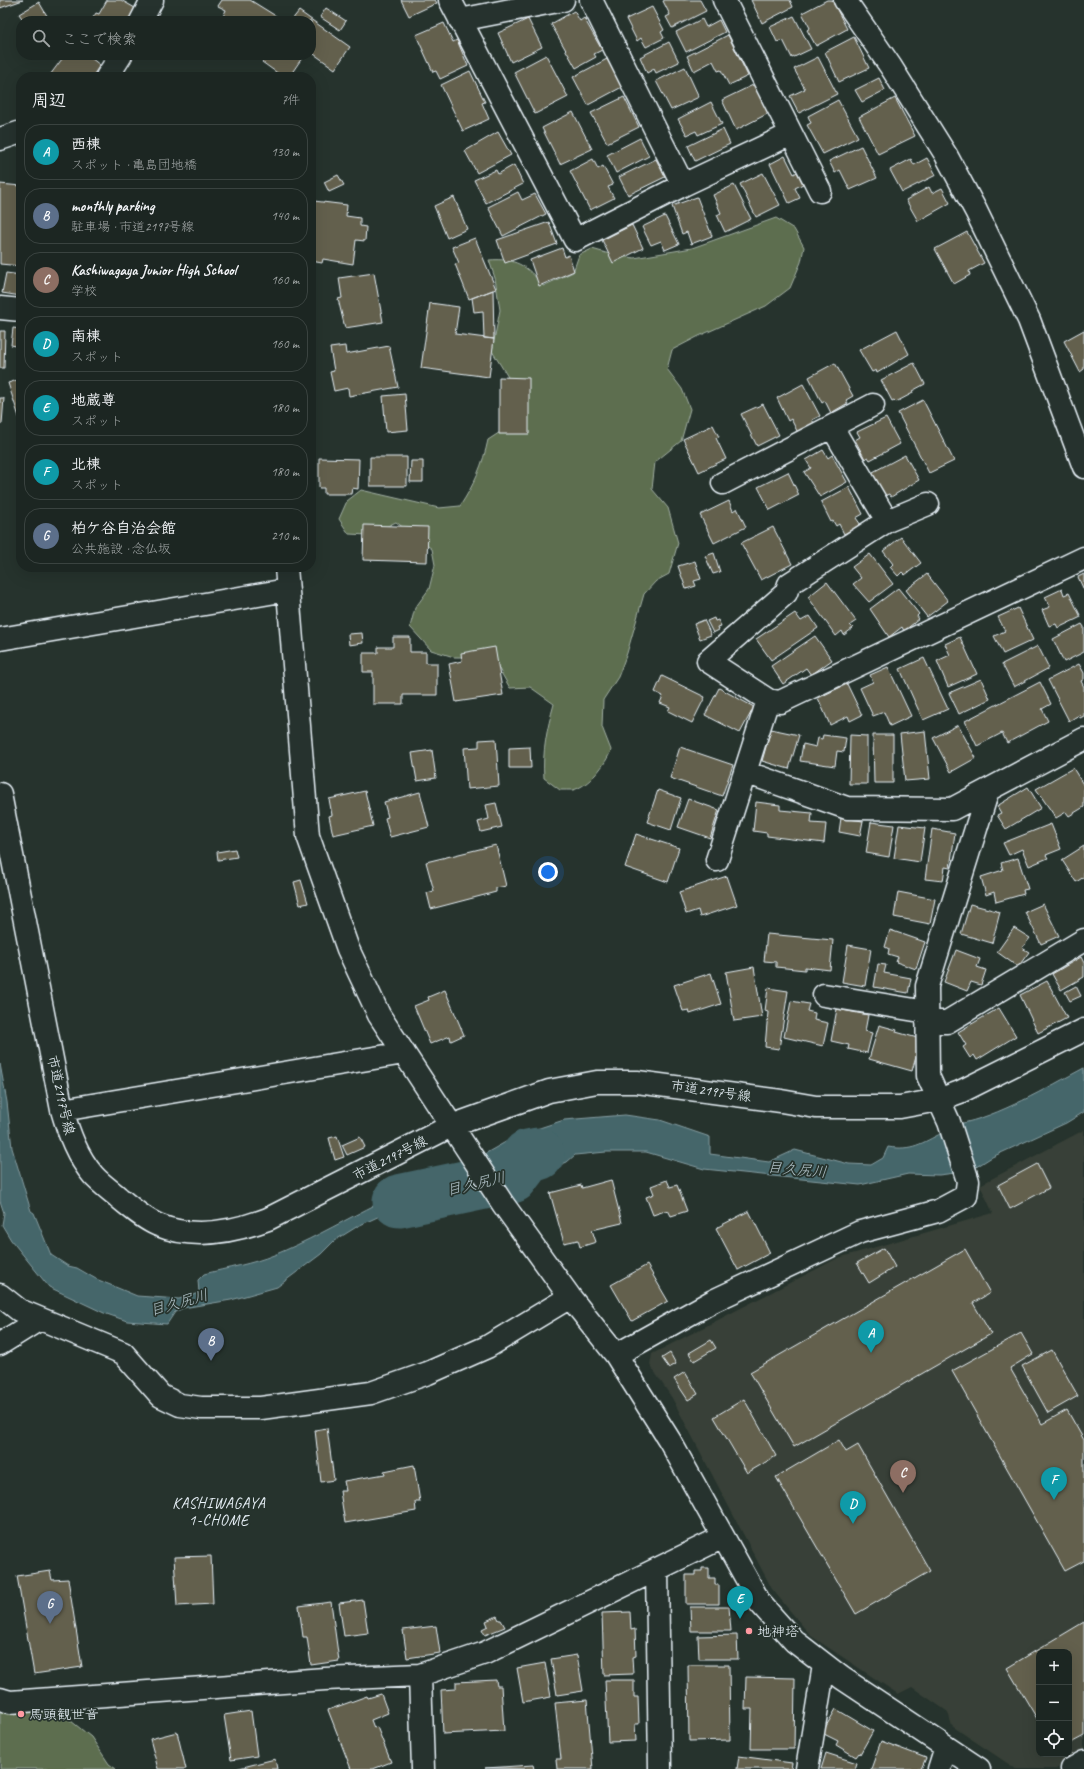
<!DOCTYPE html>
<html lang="ja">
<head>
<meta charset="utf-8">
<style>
  :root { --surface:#1c2622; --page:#29322f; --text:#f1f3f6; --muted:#a0a5a5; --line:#3a4340; --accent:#8bbbb9 }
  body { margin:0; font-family:Caveat,"Klee One",sans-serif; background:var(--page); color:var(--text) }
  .controls { position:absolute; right:12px; bottom:12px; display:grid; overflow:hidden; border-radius:8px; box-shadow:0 4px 16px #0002 }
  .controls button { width:36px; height:36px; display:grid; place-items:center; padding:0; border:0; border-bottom:1px solid var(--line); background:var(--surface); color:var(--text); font:20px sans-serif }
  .you { position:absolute; left:548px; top:872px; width:14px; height:14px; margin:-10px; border:3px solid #fff; border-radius:50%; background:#1a73e8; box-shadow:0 0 0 6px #1a73e833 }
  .badge { display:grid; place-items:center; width:26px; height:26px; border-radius:50%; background:var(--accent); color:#fff; font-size:13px; font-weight:700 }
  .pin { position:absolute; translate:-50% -33px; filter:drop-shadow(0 1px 2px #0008) }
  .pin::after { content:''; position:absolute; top:21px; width:14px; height:12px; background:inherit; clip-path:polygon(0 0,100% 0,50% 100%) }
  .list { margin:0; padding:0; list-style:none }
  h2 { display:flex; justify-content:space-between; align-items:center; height:52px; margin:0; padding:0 16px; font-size:17px }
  h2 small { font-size:13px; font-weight:400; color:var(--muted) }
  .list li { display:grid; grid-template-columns:26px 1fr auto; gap:12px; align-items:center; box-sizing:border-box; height:56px; margin:0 8px 8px; padding:0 8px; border:1px solid var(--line); border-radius:16px }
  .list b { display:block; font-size:15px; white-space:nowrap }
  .list p { margin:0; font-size:13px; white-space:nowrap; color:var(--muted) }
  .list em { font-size:13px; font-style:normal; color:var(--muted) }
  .icon { flex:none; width:22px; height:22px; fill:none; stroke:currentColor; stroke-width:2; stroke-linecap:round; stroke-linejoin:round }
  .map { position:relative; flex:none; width:1084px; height:1769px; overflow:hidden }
  .search { position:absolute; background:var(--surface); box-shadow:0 4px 16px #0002; left:16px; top:16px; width:300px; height:44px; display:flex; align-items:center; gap:10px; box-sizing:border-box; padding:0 14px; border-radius:16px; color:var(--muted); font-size:15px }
  .panel { position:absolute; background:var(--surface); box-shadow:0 4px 16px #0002; left:16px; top:72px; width:300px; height:500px; border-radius:16px }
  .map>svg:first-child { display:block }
</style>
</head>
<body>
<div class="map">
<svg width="1084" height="1769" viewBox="0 0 1084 1769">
  <rect width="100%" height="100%" fill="#26332d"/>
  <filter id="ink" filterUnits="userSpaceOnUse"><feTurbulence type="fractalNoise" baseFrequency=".025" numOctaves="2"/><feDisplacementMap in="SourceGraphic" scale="8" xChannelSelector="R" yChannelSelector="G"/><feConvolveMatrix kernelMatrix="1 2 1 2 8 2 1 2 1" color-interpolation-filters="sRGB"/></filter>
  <g filter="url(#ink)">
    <path fill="#384137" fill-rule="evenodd" d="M1084 1130V1752L1056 1769H1016L952 1726 948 1712 912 1687 898 1694 811 1636 772 1589 672 1398 650 1365 652 1354 838 1258 993 1213 980 1185ZM1039 1652H1069V1754H1039Z"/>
    <path fill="#5d6e50" stroke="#a2b0a4" d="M776 218 794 229 804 247 801 262 790 288 766 306 699 336 672 350 667 369 682 389 690 409 681 441 655 462 652 489 668 508 678 543 669 574 656 581 644 594 627 653 618 677 603 700 602 727 611 750C606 764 589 786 573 790 569 790 564 790 560 790L544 778C542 751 547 729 554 704L530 687 510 688 492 657H454L431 650 410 627 415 608 429 589 435 565 432 549 396 522 368 535 349 534 339 519 347 501 361 490 439 508 460 506C474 485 483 464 488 440L514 423 511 382 492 351 500 310 495 278 489 260C515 258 527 265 543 286L573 272 579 255 592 249 613 255 634 258 692 248Z
      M0 1697 40 1702 61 1713 91 1737 109 1764 116 1769H0Z"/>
    <path fill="#44666a" stroke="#869ea3" d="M0 1064 7 1102 12 1148 31 1211 34 1213 51 1255 68 1266 77 1268 96 1279 137 1296 179 1299 199 1293 198 1280 204 1274C227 1268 252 1264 274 1255 338 1229 394 1187 461 1172L481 1204 462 1210 451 1203 424 1201 384 1214 358 1226 334 1241 321 1254 277 1287 231 1300 183 1308 175 1312 167 1324 127 1321 104 1313 49 1287 11 1240 2 1225 4 1213 0 1201Z
      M1084 1068V1112L1066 1123 992 1157 973 1169 958 1124C998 1117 1048 1087 1084 1068Z
      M625 1115 660 1120 710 1137V1154L769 1162 795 1150 849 1164 871 1165 883 1158 888 1147C912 1151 922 1143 942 1133L955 1173 939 1175 908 1174 860 1185 704 1169 646 1152H606L575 1155 567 1162 548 1170 505 1195 481 1156 518 1135 564 1120Z"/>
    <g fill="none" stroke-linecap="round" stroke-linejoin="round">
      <path stroke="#44666a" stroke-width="53" d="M399 1201 512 1177 528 1156 538 1154"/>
    </g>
    <path fill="#63614d" stroke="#e8f1f8" d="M0 0H23L0 8Z
      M107 0H121L135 8 128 21H91L96 13 99 14Z
      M222 0H250L279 18 277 21H221L226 10 218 6Z
      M401 0H435L437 3 409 16Z
      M665 0H700L706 11 672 28 666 17 670 15 663 1Z
      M751 0H790L793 7 762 23Z
      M827 0H832L847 29 816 46 807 30 810 28 802 13Z
      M39 2 50 21H24L19 14Z
      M652 7 664 30 661 32 664 38 646 47 641 38 637 41 626 19Z
      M326 8 346 21 340 30 320 17Z
      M299 11 350 47 335 69 311 52V21H291Z
      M574 11 580 21 584 18 602 50 594 54 596 57 576 68 551 24Z
      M794 16 811 49 792 58 783 40 777 42 770 27Z
      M528 19 542 47 511 62 498 33Z
      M702 19 706 27 719 20 725 32 686 52 676 32Z
      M444 23 453 42 457 40 468 66 440 79 436 71 433 72 416 35Z
      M728 35 748 76 729 85 721 70 718 71 713 61 694 71 687 56Z
      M854 37 869 68 839 82 825 52Z
      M669 42 679 62 656 73 654 69 647 73 640 57Z
      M65 55H87L100 65 92 77H54L50 75Z
      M268 55H298L302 58 289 77H283L262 62Z
      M546 55 568 97 535 114 514 72Z
      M818 57 837 94 799 113 790 96 805 89 794 69Z
      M607 59 622 87 588 105 573 77Z
      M685 67 699 97 671 110 656 81Z
      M470 71 485 102 482 103 489 119 463 131 441 85Z
      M879 78 885 90 862 102 855 90Z
      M755 84 769 113 736 130 722 100Z
      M624 97 639 127 607 143 591 113Z
      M895 98 915 136 878 154 859 117Z
      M838 100 858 137 823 154 807 125 811 123 808 116Z
      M711 102 722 124 698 135 696 131 687 135 678 119Z
      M573 112 592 149 560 164 542 128Z
      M723 129 730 144 695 161 688 146Z
      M498 132 511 155 477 173 465 151Z
      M640 138 649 156 616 173 607 155Z
      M861 146 877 178 850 190 840 170 835 173 829 161Z
      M785 156 794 174 797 172 803 184 795 188 800 198 789 203 770 164Z
      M927 158 936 175 902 192 890 170 911 159 914 165Z
      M593 159 598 169 603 166 613 185 608 187 614 198 590 210 570 171Z
      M656 159 665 177 628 195 619 177Z
      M514 165 523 184 486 203 474 180 496 170 498 174Z
      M763 173 780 205 756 217 740 184Z
      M338 175 344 185 329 192 324 182Z
      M0 184 21 186V266L0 264Z
      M734 185 751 219 725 232 717 215 721 213 713 195Z
      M929 187 932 193 942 188 950 203 918 221 906 200Z
      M518 192 522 200 535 194 546 214 503 236 488 207Z
      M454 197 467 229 447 238 434 206Z
      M697 197 712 236 691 244 687 232 682 234 672 206Z
      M314 201 347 205 346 216 360 218V226L366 227 365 241 356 240 353 264 323 259 322 263 311 261V215Z
      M665 216 679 244 665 250 661 241 651 245 642 227Z
      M549 222 557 244 505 263 497 240Z
      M632 225 643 248 613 263 602 240Z
      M967 232 984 263 969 271 970 275 954 284 935 249Z
      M475 238 496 289 469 299 455 264 459 263 452 247Z
      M562 248 565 257 569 255 574 271 539 286 530 260Z
      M6 273 21 275V296L2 293Z
      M374 273 383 322 345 328 338 299 342 298 339 278Z
      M493 290 494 339 484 338 483 311 474 312 472 298Z
      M430 303 459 307 455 334 494 339 489 377 421 368Z
      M13 328 21 329V347L11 345Z
      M897 330 909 354 877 373 876 370 872 372 859 350Z
      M1084 330V369L1080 372 1064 341Z
      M0 331H5L4 368H0Z
      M345 346 346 354 389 346 398 387 349 396 348 388 334 391 330 372 334 371 330 348Z
      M835 363 853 396 846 400 848 403 831 413 825 401 822 403 809 377Z
      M914 363 925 384 912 391 913 393 896 402 894 400 892 401 881 380Z
      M499 377 529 378V434H499Z
      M21 379V420H20L8 383Z
      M803 384 820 416 812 420 815 424 798 433 791 419 788 421 777 398Z
      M405 394 408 430 386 432 383 396Z
      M0 398H4L2 424H0Z
      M923 400 954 461 929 473 898 413Z
      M763 404 779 435 757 446 741 414Z
      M886 418 900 444 870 460 868 457 865 459 855 440 860 437 857 432Z
      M713 425 719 437 716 438 726 459 699 472 683 439Z
      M823 450 828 458 832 455 847 482 820 497 804 472 811 468 806 460Z
      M905 455 919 480 891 497 889 494 884 496 871 473Z
      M370 457H407V486H370Z
      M319 458 359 459 358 489 352 488 351 494H324V488H319Z
      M411 461H423V482H410Z
      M788 472 799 495 770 510 758 487Z
      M849 487 863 514 856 518 861 525 844 534 839 524 836 526 833 521 831 522 821 502Z
      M729 501 733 511 737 508 746 527 714 543 700 515Z
      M364 525 428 527 427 562 363 560Z
      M773 527 792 564 761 580 741 543Z
      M901 537 921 563 905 575 902 572 898 576 890 567 893 564 883 551Z
      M714 553 720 572 713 574 705 556Z
      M870 554 893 584 869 602 853 584 861 578 852 567Z
      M695 561 701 579 694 581 696 586 686 589 678 566Z
      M927 574 948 601 927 617 906 590Z
      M1084 574V590L1078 577Z
      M827 582 856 621 850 625 853 628 844 635 842 631 836 636 808 597Z
      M898 588 919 614 917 616 919 619 904 631 902 627 889 637 870 609Z
      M1062 589 1064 595 1069 593 1081 617 1058 628 1056 624 1049 626 1042 610 1050 607 1045 597Z
      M1018 608 1033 640 1003 654 994 636 1005 631 998 617Z
      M795 613 801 621 810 616 818 628 771 660 756 639Z
      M714 618 715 621 718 620 721 626 718 627 719 630 713 633 707 621Z
      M704 620 711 635 700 639 694 624Z
      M1082 624 1084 627V652L1064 662 1053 639Z
      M362 633 363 643 349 645 348 634Z
      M815 636 832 660 811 675 806 668 783 684 771 666Z
      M393 637H410V652H426V663H437V695H403V704H373V672H363V653H378V647H393Z
      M960 637 977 674 948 687 937 661 950 655 945 644Z
      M1038 646 1049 668 1014 687 1002 664Z
      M495 647 503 695 456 702 449 664 462 661 461 653Z
      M924 658 948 709 923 720 900 669Z
      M1079 664 1084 673V679L1081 681 1084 687V716L1080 718 1079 715 1069 721 1048 680Z
      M888 667 911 716 890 726 884 712 873 716 860 688 873 682 870 675Z
      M662 676 705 697 692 723 668 711 670 707 660 703 663 696 655 692Z
      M981 679 990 699 959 714 949 693Z
      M1040 682 1051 704 1042 709 1048 721 1007 743 1002 733 977 746 965 721Z
      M847 684 862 715 850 721 848 716 830 725 818 698Z
      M719 688 754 707 740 733 705 715Z
      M958 725 976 758 951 772 933 738Z
      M771 729 799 735 789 769 762 761Z
      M925 731 930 779 905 781 900 734Z
      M823 735 846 738 844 752 837 751 835 766 800 761 803 744 816 747 818 738 822 739Z
      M850 735 867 736V784H849Z
      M873 735H893V783H874Z
      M496 739 499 786 467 789 464 748 479 747V740Z
      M530 747 531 768H509V748Z
      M680 747 733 765 722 796 670 778Z
      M432 750 436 778 417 781 412 753Z
      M1073 768 1084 786V807L1069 816 1066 812 1056 818 1036 789Z
      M1028 787 1041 808 1006 829 997 815 1001 813 997 806Z
      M658 790 681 798 671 830 647 822Z
      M365 791 373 826 333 835 329 816 332 815 329 799Z
      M420 792 429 827 390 837 385 818 388 817 384 802Z
      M688 799 719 810 710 838 678 827Z
      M756 802 780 805V810L812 813 811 823 826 824 824 843 767 836V833L753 831Z
      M496 803 502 827 481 832 478 822 489 819 486 805Z
      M841 818 863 821 860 836 839 832Z
      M871 822 894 825 889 857 866 853Z
      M1051 824 1061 849 1046 855 1048 858 1029 866 1022 849 1009 855 1003 843Z
      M899 825 925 828 920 862 894 858Z
      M932 829 955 833 950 868 945 867 943 881 925 879Z
      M636 834 679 848 668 882 625 867Z
      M496 845 506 886 496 888V892L431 909 427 893 434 891 426 862Z
      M1084 846V877L1076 882 1062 860Z
      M235 849 237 857 218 860 217 852Z
      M1018 858 1028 889 1023 890 1024 894 996 902 994 892 986 895 981 877 1003 870 1001 863Z
      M727 876 737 905 700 917 698 910 686 914 679 892Z
      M301 880 308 903 300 905 294 882Z
      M898 892 935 899 930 924 894 917Z
      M970 904 1000 912 992 943 961 934Z
      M1043 904 1059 936 1041 944 1025 912Z
      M1014 928 1030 938 1022 948 1029 952 1018 967 997 952Z
      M890 930 925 942 916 969 896 962 898 957 888 954 889 949 885 947Z
      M767 934 833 940 830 970 805 967V970L776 967V962L764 961Z
      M848 945 871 949 865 986 842 982Z
      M956 950 980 959 977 967 986 970 981 985 971 982 967 991 944 982Z
      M1081 957 1084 963V977L1061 990 1052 974Z
      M878 964 886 965 884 973 911 978 908 993 874 987Z
      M754 967 762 1017 734 1021 726 972Z
      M711 973 721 1004 690 1014 689 1010 683 1011 674 985Z
      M1047 981 1067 1018 1038 1033 1020 995Z
      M1076 986 1081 996 1070 1001 1065 992Z
      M768 988 788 991 779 1049 765 1047 768 1012 765 1011Z
      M445 990 464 1035 451 1041 450 1036 430 1044 414 1006 429 1000 428 997Z
      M791 1001 809 1004 807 1011 815 1013 814 1020 828 1023 823 1046 784 1037Z
      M999 1008 1016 1036 977 1060 974 1055 970 1058 963 1047 966 1045 958 1032Z
      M837 1009 868 1015 865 1031 872 1033 867 1053 848 1049 849 1045 831 1041Z
      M879 1025 897 1030 896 1032 921 1039 912 1071 869 1059Z
      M337 1136 344 1157 335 1160 329 1138Z
      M360 1137 365 1147 347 1155 342 1145Z
      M1037 1164 1049 1188 1010 1209 998 1185Z
      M611 1180 622 1223 592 1230 596 1242 580 1247 578 1240 564 1243 550 1193 581 1185 582 1188Z
      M667 1180 670 1187 677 1185 687 1211 671 1216 668 1210 653 1215 646 1197 654 1194 651 1186Z
      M749 1211 770 1253 738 1270 716 1228Z
      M884 1248 895 1267 869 1283 857 1263Z
      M965 1249 990 1293 973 1303 991 1334 794 1447 750 1372Z
      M647 1265 668 1301 632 1321 611 1285Z
      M1021 1333 1033 1354 1010 1368 1042 1424 1067 1410 1084 1440V1561L1065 1571 952 1371Z
      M711 1340 716 1348 694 1361 689 1353Z
      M1052 1350 1078 1396 1048 1413 1022 1366Z
      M670 1353 676 1364 669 1368 662 1358Z
      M685 1372 698 1394 688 1400 674 1379Z
      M744 1399 776 1456 747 1473 714 1417Z
      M327 1428 334 1480 321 1482 315 1430Z
      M839 1440 846 1452 858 1445 930 1571 856 1614 776 1477Z
      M414 1465 420 1502H415L416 1511 345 1523 340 1491H346L344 1481 385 1474 384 1471Z
      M211 1556 213 1604 177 1606 174 1557Z
      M702 1568H709V1578H715V1585H719V1604H686V1575H695V1571H702Z
      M50 1571 52 1580 68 1579 82 1667 34 1674 17 1576Z
      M363 1600 368 1633 344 1636 339 1603Z
      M331 1602 339 1661 311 1665 307 1637H303L299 1606Z
      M690 1607H729L731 1631H691Z
      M630 1612 631 1630 635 1629 636 1656 632 1657 633 1674 604 1675 602 1613Z
      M497 1616 499 1620H501L505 1627 485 1635 482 1629 488 1626 486 1621Z
      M1084 1622V1736L1069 1744V1652H1039V1722L1007 1668Z
      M436 1626 440 1653 407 1658 403 1630Z
      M737 1635 738 1659H699L698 1636Z
      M577 1655 583 1691 557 1695 551 1659Z
      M545 1663 551 1697 523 1702 517 1668Z
      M688 1665H729L730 1740 689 1741Z
      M746 1677 795 1678 794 1749H751L752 1709H745Z
      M496 1680 497 1686H501L504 1731 443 1734 441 1690 456 1689V1682Z
      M605 1680H634V1697H638L639 1724H635L636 1741 608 1742Z
      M381 1694 388 1713 371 1720 374 1728 377 1727 391 1762 373 1769H351L328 1710 367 1696 368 1698Z
      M587 1700 593 1769H557L556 1759H561L555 1703Z
      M836 1709 873 1731 860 1754 859 1753 856 1757 836 1745 838 1741 822 1733Z
      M251 1711 257 1756 231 1760 224 1715Z
      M177 1732 186 1769H158L150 1739Z
      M881 1741 926 1758 921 1769H871Z
      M826 1753 857 1763 855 1769H821Z
      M739 1756 792 1763 791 1769H737Z
      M275 1759 277 1769H235Z
      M533 1765 534 1769 485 1768Z"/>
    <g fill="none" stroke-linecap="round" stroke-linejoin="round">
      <g stroke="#e8f1f8" stroke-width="25">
        <path id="minor" d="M450 0 575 240 683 185 791 134
          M591 0 683 185
          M724 0 820 191
          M845 0 891 67 946 155 976 211 1029 320 1084 467
          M460 20 563 0
          M141 21 152 0
          M107 77 121 55
          M0 139 21 132
          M0 308 21 310
          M832 427 887 521
          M723 483 873 405
          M286 567 308 836 348 949 379 1015 503 1204 570 1297 616 1355 670 1441 760 1603 794 1641 842 1678 979 1769
          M0 639 287 590
          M768 700 708 661 786 593 789 584 887 521 928 504
          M745 772 847 808 952 809 1084 739
          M0 794 62 1110C69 1134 77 1156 93 1175 100 1183 110 1190 118 1197 130 1207 144 1219 158 1225 194 1240 233 1232 268 1219L451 1126 549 1091 597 1082H637L781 1101 816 1107H900L938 1100 960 1092 1084 1030
          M717 860 768 700 780 702 1084 558
          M824 995 927 1012
          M927 1022H947L1084 940
          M62 1110 404 1053
          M0 1295 19 1310 123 1353 161 1396 180 1405 201 1408H261L371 1393 428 1373 487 1347 570 1297
          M0 1344 40 1319
          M616 1355 713 1301 860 1232 938 1211 966 1196 968 1181 949 1122 928 1076 927 986 988 790
          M657 1569 660 1769
          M420 1675 423 1769
          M0 1699 10 1702 325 1679 420 1675 485 1653 723 1537
          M807 1769 824 1665
          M939 1769 946 1747
          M1072 1769 1084 1762"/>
      </g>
      <use href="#minor" stroke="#26332d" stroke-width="22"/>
    </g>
  </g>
  <g fill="#ff9aa2" stroke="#26332d" stroke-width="1.5">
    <circle cx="749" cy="1631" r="4"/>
    <circle cx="21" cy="1714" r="4"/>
  </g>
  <g text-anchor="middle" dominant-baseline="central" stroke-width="3.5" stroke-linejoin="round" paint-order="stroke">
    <g font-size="14" fill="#e8f1f8" stroke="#26332d">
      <text transform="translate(711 1091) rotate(8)">市道2197号線</text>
      <text transform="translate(61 1095) rotate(77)">市道2197号線</text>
      <text transform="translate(390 1158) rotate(-27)">市道2197号線</text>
    </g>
    <g font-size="14" fill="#e8f1f8" stroke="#26332d" text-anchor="start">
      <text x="757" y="1631">地神塔</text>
      <text x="29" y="1714">馬頭観世音</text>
    </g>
    <g font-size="15" font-style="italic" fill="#afc0c6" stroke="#26332d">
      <text transform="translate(797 1170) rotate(5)">目久尻川</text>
      <text transform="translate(476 1184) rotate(-13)">目久尻川</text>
      <text transform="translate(179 1303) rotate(-16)">目久尻川</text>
    </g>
    <g font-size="15" letter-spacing="1" fill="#e8f1f8" stroke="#26332d">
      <text x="219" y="1503">KASHIWAGAYA<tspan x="219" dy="17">1-CHOME</tspan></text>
    </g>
  </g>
</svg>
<div class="controls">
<button>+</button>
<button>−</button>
<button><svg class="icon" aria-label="locate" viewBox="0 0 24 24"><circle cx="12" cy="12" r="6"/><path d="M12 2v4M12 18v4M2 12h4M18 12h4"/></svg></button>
</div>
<div class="you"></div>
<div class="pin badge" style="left:871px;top:1353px;background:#0f9aa8">A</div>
<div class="pin badge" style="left:211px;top:1361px;background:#5c6f8a">B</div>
<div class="pin badge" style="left:903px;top:1493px;background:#8d6e63">C</div>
<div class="pin badge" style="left:853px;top:1524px;background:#0f9aa8">D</div>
<div class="pin badge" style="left:740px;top:1619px;background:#0f9aa8">E</div>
<div class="pin badge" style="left:1054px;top:1500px;background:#0f9aa8">F</div>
<div class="pin badge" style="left:50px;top:1624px;background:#5c6f8a">G</div>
<div class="search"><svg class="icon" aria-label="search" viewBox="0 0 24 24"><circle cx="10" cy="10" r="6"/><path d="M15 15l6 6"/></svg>ここで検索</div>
<section class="panel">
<h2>周辺<small>7件</small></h2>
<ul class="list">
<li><span class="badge" style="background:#0f9aa8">A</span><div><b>西棟</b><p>スポット · 亀島団地橋</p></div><em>130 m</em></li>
<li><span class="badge" style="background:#5c6f8a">B</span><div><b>monthly parking</b><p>駐車場 · 市道2197号線</p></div><em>140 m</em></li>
<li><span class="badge" style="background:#8d6e63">C</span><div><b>Kashiwagaya Junior High School</b><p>学校</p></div><em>160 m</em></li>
<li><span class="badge" style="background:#0f9aa8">D</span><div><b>南棟</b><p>スポット</p></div><em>160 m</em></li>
<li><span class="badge" style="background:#0f9aa8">E</span><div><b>地蔵尊</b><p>スポット</p></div><em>180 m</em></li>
<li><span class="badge" style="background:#0f9aa8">F</span><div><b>北棟</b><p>スポット</p></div><em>180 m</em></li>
<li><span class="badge" style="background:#5c6f8a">G</span><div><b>柏ケ谷自治会館</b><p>公共施設 · 念仏坂</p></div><em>210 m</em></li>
</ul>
</section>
</div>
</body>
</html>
